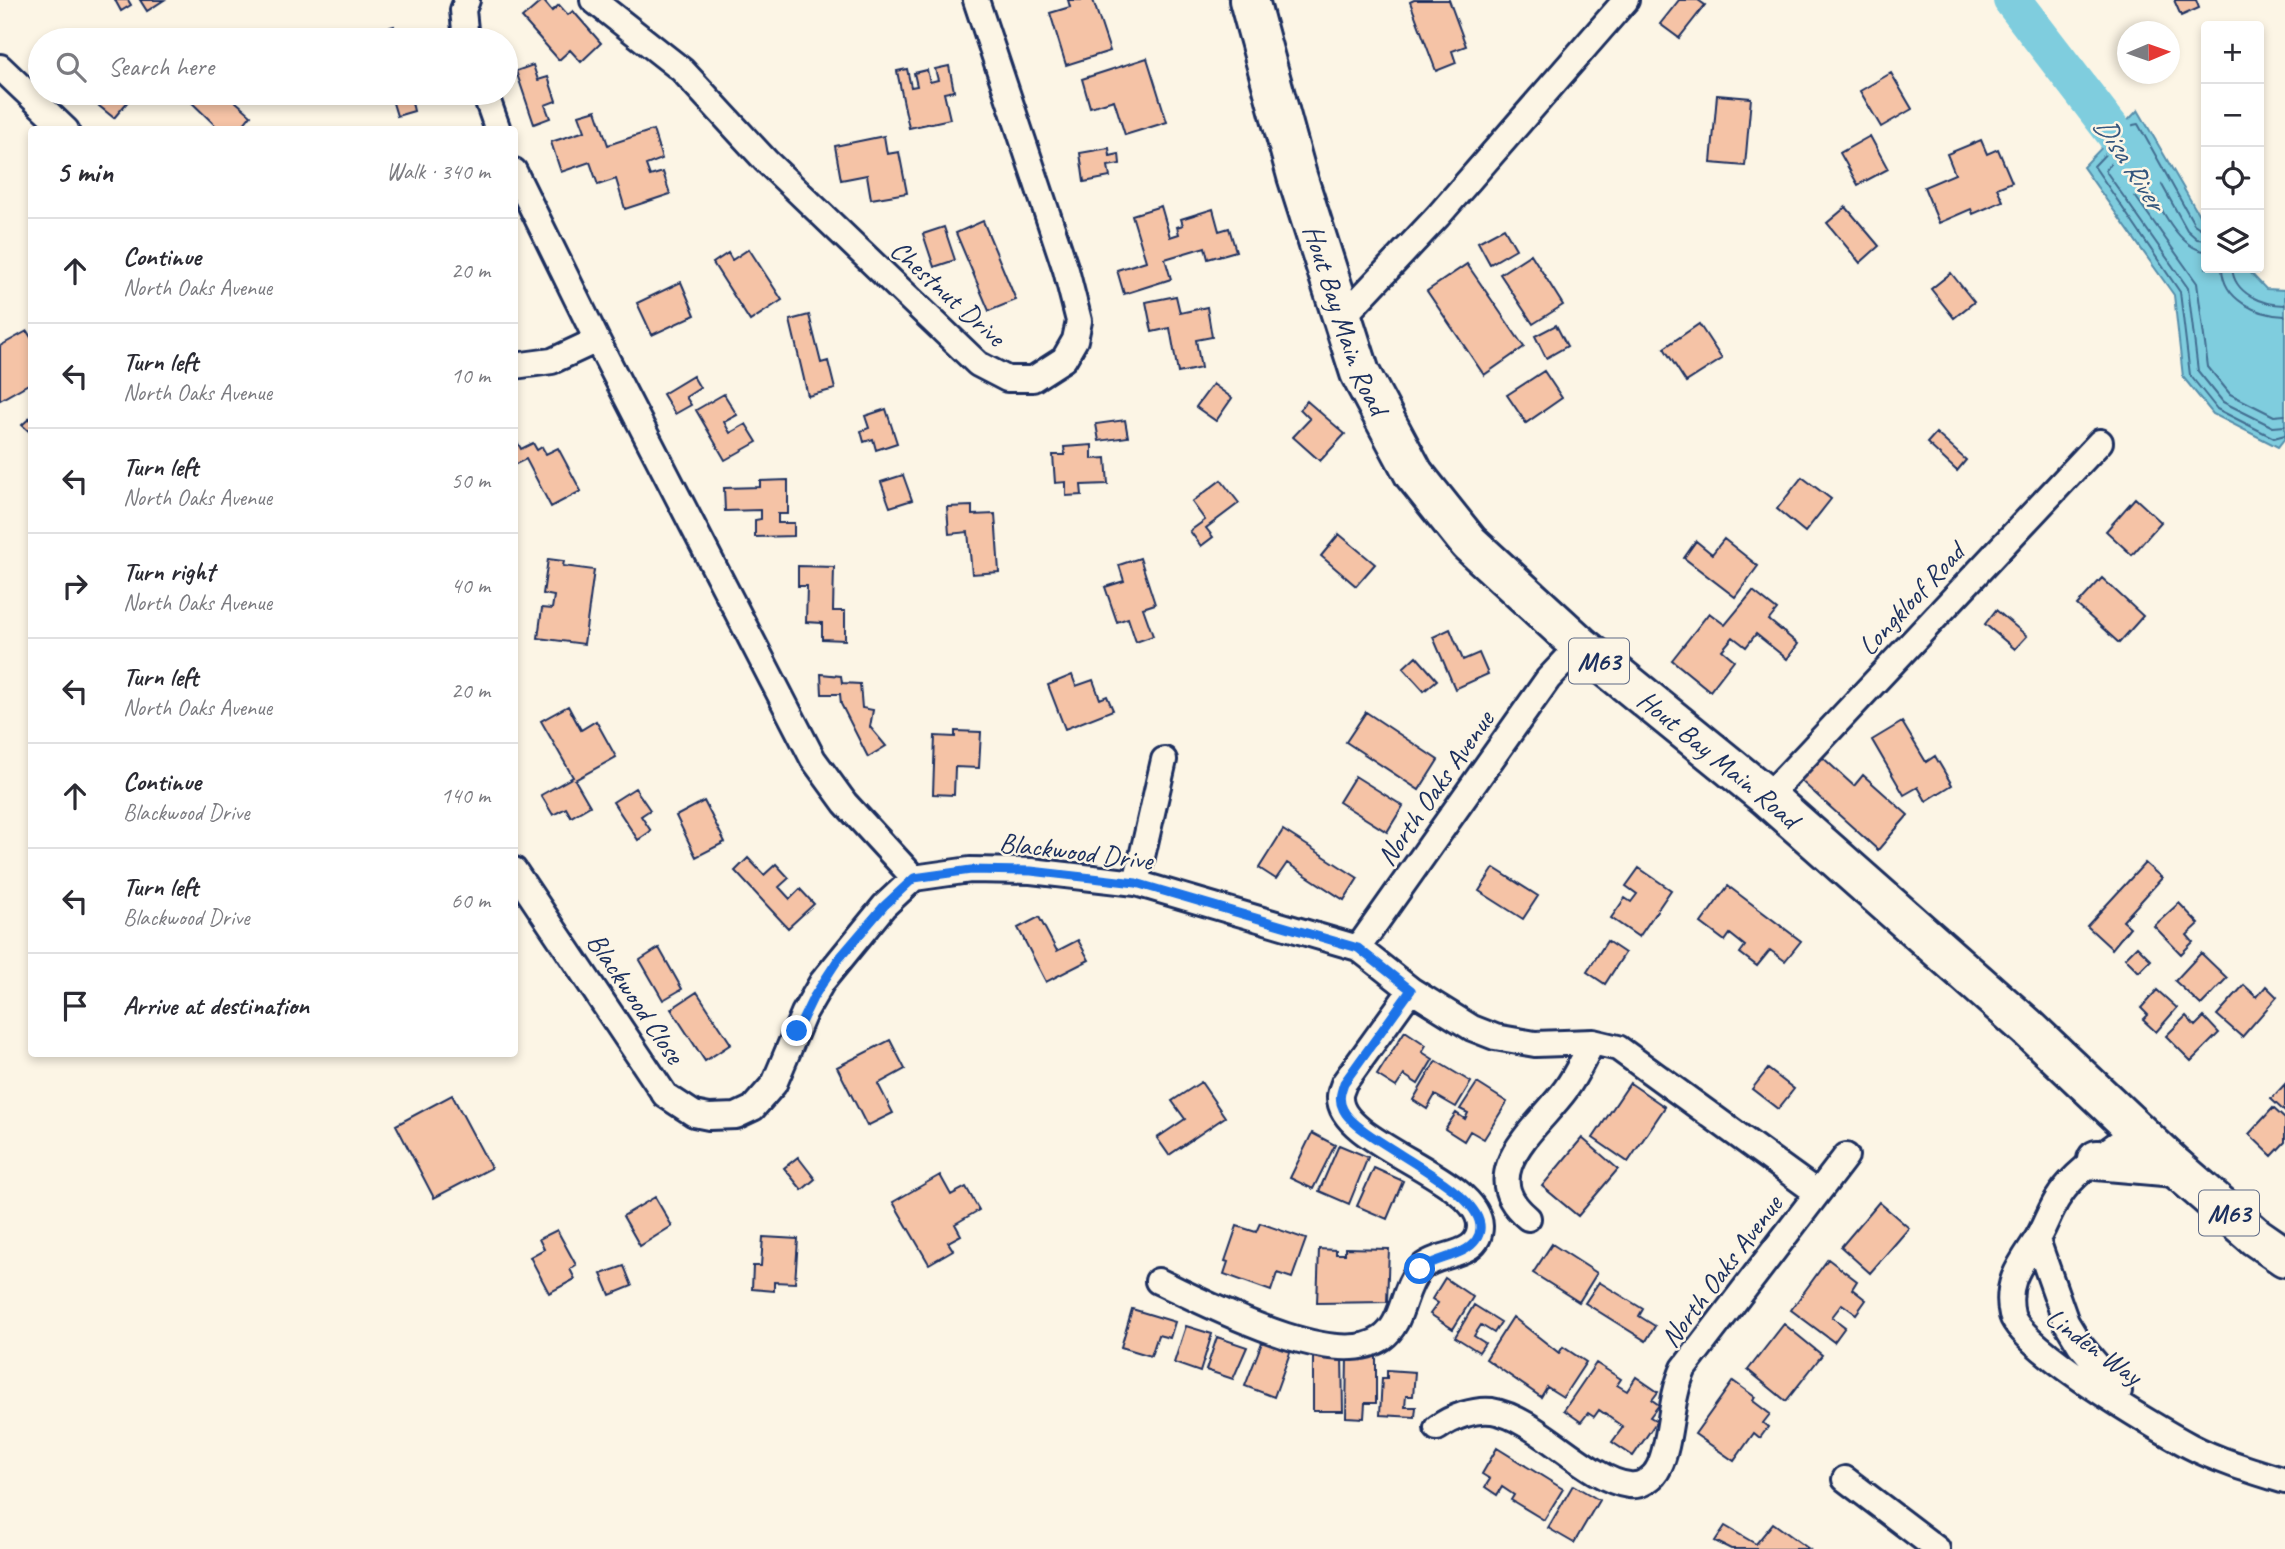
<!DOCTYPE html>
<html lang="en">
<head>
<meta charset="utf-8">
<style>
  :root { --surface:#fff; --page:#f7f7f7; --text:#2b2b33; --muted:#7c7c81; --line:#e1e1e2 }
  body { margin:0; font-family:Caveat,sans-serif; background:var(--page); color:var(--text) }
  .controls { position:absolute; right:21px; top:21px; display:grid; overflow:hidden; border-radius:7px; box-shadow:0 4px 10px #0003 }
  .controls button { width:63px; height:63px; display:grid; place-items:center; padding:0; border:0; border-bottom:2px solid var(--line); background:var(--surface); color:var(--text); font:35px sans-serif }
  .compass { position:absolute; left:2117px; top:21px; width:63px; height:63px; border-radius:50%; background:var(--surface); box-shadow:0 4px 10px #0003; rotate:88deg }
  .stop { position:absolute; width:21px; height:21px; margin:-16px; border:5px solid #1a73e8; border-radius:50%; background:#fff }
  .stop.end { background:#1a73e8; border-color:#fff; box-shadow:0 2px 7px #0008 }
  .list { margin:0; padding:0; list-style:none }
  h2 { display:flex; justify-content:space-between; align-items:center; height:91px; margin:0; padding:0 28px; font-size:30px }
  h2 small { font-size:23px; font-weight:400; color:var(--muted) }
  .list li { display:grid; grid-template-columns:46px 1fr auto; gap:21px; align-items:center; box-sizing:border-box; height:105px; padding:0 28px; border-top:2px solid var(--line) }
  .list b { display:block; font-size:26px; white-space:nowrap }
  .list p { margin:0; font-size:23px; white-space:nowrap; color:var(--muted) }
  .list em { font-size:23px; font-style:normal; color:var(--muted) }
  .icon { flex:none; width:38px; height:38px; fill:none; stroke:currentColor; stroke-width:2; stroke-linecap:round; stroke-linejoin:round }
  .map { position:relative; flex:none; width:2285px; height:1549px; overflow:hidden }
  .search { position:absolute; background:var(--surface); box-shadow:0 4px 10px #0003; left:28px; top:28px; width:490px; height:77px; display:flex; align-items:center; gap:18px; box-sizing:border-box; padding:0 24px; border-radius:38px; color:var(--muted); font-size:26px }
  .panel { position:absolute; background:var(--surface); box-shadow:0 4px 10px #0003; left:28px; top:126px; width:490px; height:931px; border-radius:7px }
  .map>svg:first-child { display:block }
</style>
</head>
<body>
<div class="map">
<svg width="2285" height="1549" viewBox="0 0 2285 1549">
  <rect width="100%" height="100%" fill="#fcf5e5"/>
  <filter id="ink" filterUnits="userSpaceOnUse"><feTurbulence type="fractalNoise" baseFrequency=".0143" numOctaves="2"/><feDisplacementMap in="SourceGraphic" scale="14" xChannelSelector="R" yChannelSelector="G"/><feConvolveMatrix kernelMatrix="1 2 1 2 8 2 1 2 1" color-interpolation-filters="sRGB"/></filter>
  <g filter="url(#ink)">
    <path fill="#7fcdde" stroke="#578eab" stroke-width="2" d="M2138 110 2206 227V268H2246L2266 289 2285 290V438L2278 447 2213 414 2183 377 2174 295 2083 167Z"/>
    <g fill="none" stroke-linecap="round" stroke-linejoin="round">
      <path stroke="#436e91" stroke-width="2" d="M2206 232 2194 224 2138 124 2133 125 2094 166 2180 292 2190 375 2217 409 2274 438 2285 435
        M2206 240 2197 239 2187 230 2137 140 2132 139 2105 170 2188 288 2198 371 2223 402 2273 427 2285 426
        M2206 251C2174 250 2149 183 2135 157H2129L2118 172 2197 283 2208 367 2230 394 2274 416 2285 415
        M2222 268C2223 300 2257 315 2285 316
        M2232 268C2234 294 2263 305 2285 305"/>
      <path stroke="#7fcdde" stroke-width="38" d="M2012 0 2115 134 2143 179"/>
    </g>
    <path fill="#f5c3a6" stroke="#1b2f5e" stroke-width="2" d="M115 0H128L131 5 121 11Z
      M140 0H164L147 11Z
      M543 0 552 11 559 5 568 15 573 11 601 43 581 62 570 50 559 60 522 18Z
      M1068 0H1093L1110 51 1066 65 1050 13 1070 7Z
      M1414 0H1449L1466 46 1452 51 1456 63 1436 71 1410 2Z
      M1679 0H1698L1705 5 1679 38 1660 24Z
      M2174 0H2196L2199 8 2181 16Z
      M394 26 397 40H375L373 32Z
      M1147 58 1167 122 1125 135 1114 100 1090 107 1082 79Z
      M533 65 538 80 548 77 556 101 545 105 550 118 534 124 516 71Z
      M949 66 954 91 944 93 950 119 909 128 897 71 907 69 911 87 917 86 914 73 927 70 930 82 938 80 935 69Z
      M1891 73 1912 109 1881 127 1860 91Z
      M83 93H122L130 99 114 118Z
      M182 93H226L251 115 239 130H220Z
      M390 93H413L410 94 414 111 397 116Z
      M1717 95 1751 98 1745 166 1711 163Z
      M596 110 608 145 653 130 662 159 646 165 650 176 663 172 670 194 625 209 616 179 598 185 590 162 561 172 551 142 585 131 579 115Z
      M884 136 887 154 899 152 907 193 871 199 867 175 841 180 835 146Z
      M1870 136 1888 169 1858 185 1840 153Z
      M1981 140 1987 154 1998 149 2012 182 1997 188 2003 201 1973 214 1971 209 1939 223 1924 187 1955 174 1947 154Z
      M1109 148 1110 156 1119 154 1120 164 1108 166 1110 177 1084 182 1080 153Z
      M1161 206 1170 237 1179 234 1177 227 1183 225 1181 219 1213 209 1219 231 1229 228 1236 251 1208 259 1205 247 1165 259 1171 279 1124 294 1117 270 1146 261 1132 215Z
      M1846 207 1879 246 1860 263 1827 223Z
      M983 221 1016 300 989 311 956 233Z
      M944 227 955 260 934 267 923 234Z
      M1504 228 1516 249 1490 264 1478 242Z
      M749 249 782 300 750 321 713 263 728 253 732 260Z
      M1531 254 1563 305 1533 324 1500 274Z
      M1467 264 1524 347 1484 375 1427 291Z
      M1951 273 1974 302 1954 318 1931 289Z
      M681 282 695 315 652 335 637 303Z
      M1176 296 1180 313 1207 307 1212 337 1196 340 1201 368 1178 373 1170 328 1152 332 1146 302Z
      M809 315 821 363 828 361 835 389 808 396 790 320Z
      M1699 324 1722 359 1686 382 1664 348Z
      M1556 325 1567 346 1546 358 1535 336Z
      M27 331 32 339V382L0 400V346Z
      M1544 371 1562 398 1526 423 1507 395Z
      M693 376 700 388 686 397 691 405 675 414 663 394Z
      M1213 384 1232 398 1216 421 1196 407Z
      M724 394 737 415 724 422 730 433 746 424 757 442 725 460 696 410Z
      M1307 401 1345 434 1320 461 1293 437 1310 419 1300 409Z
      M886 409 897 443 876 450 873 439 864 442 861 431 869 428 865 416Z
      M32 416V434L22 425Z
      M1125 420 1128 437 1099 441 1096 424Z
      M1936 433 1966 460 1957 471 1927 443Z
      M514 436 521 449 533 443 537 450 542 447 546 454 558 448 581 491 551 507 526 459 514 465Z
      M1092 445V459L1106 458 1108 484 1081 485 1082 495 1066 496V482L1055 483 1053 455H1065L1064 447Z
      M903 475 912 500 890 507 881 482Z
      M1802 477 1831 499 1805 532 1777 509Z
      M788 480V514H778V523H794V536L755 537V520L761 519V510L725 511 724 488 760 487V481Z
      M1221 480 1239 503 1206 528 1213 537 1201 546 1190 531 1205 520 1192 502Z
      M2135 498 2161 522 2132 555 2106 531Z
      M972 506V515L995 514 999 572 972 574 968 532 949 534 947 507Z
      M1339 534 1375 564 1356 586 1321 556Z
      M1724 539 1758 566 1735 597 1684 558 1696 541 1712 554Z
      M1140 558 1155 604 1143 608 1153 636 1136 642 1128 618 1117 622 1105 587 1124 581 1119 565Z
      M548 559 564 561 563 566 594 570 584 644 538 638 542 608 552 609 554 596 543 594Z
      M798 566 834 567 833 611H845V640L822 639V623L806 622 807 586H798Z
      M2102 578 2143 616 2119 643 2077 605Z
      M1753 591 1777 610 1769 620 1798 644 1787 659 1756 634 1746 647 1733 637 1722 650 1734 660 1710 691 1672 660 1709 613 1725 625Z
      M1996 610 2027 636 2015 649 1985 624Z
      M1450 629 1463 660 1479 653 1488 674 1455 689 1433 637Z
      M1416 656 1437 680 1424 691 1403 668Z
      M821 674 841 676 842 683 860 684 862 708 873 710 870 727 886 746 868 757 841 704 840 694H822Z
      M1072 675 1076 686 1093 680 1100 699 1107 696 1113 710 1065 729 1048 685Z
      M568 706 581 730 596 721 616 757 575 780 590 806 571 817 566 808 553 815 541 795 573 777 541 721Z
      M1366 712 1438 760 1419 790 1346 742Z
      M1902 722 1926 762 1935 756 1952 785 1926 801 1918 787 1904 795 1872 740Z
      M955 731 981 732 979 768 955 767 954 795 933 794 935 736 955 737Z
      M1820 755 1854 786 1863 775 1908 815 1878 850 1799 779Z
      M1355 776 1403 806 1387 832 1339 802Z
      M635 788 650 810 641 816 651 831 638 840 613 802Z
      M704 801 725 842 696 857 676 816Z
      M1283 830 1358 878 1344 900 1287 863 1276 879 1259 868Z
      M748 858 764 875 776 864 789 878 779 887 790 899 800 889 814 904 788 928 735 871Z
      M2145 863 2162 878 2123 921 2130 927 2112 949 2087 926Z
      M1494 868 1538 896 1523 919 1479 891Z
      M1639 868 1671 890 1639 937 1611 918 1625 898 1631 902 1637 894 1626 886Z
      M1728 886 1801 941 1785 961 1770 950 1757 966 1740 953 1745 946 1730 934 1725 941 1701 923Z
      M2179 903 2199 924 2187 935 2193 942 2181 954 2154 926Z
      M1039 917 1057 951 1078 940 1089 960 1046 982 1018 928Z
      M1607 941 1625 953 1605 984 1587 972Z
      M2137 946 2151 960 2139 972 2125 958Z
      M659 948 682 989 663 1000 640 960Z
      M2201 953 2227 978 2201 1005 2175 981Z
      M2244 985 2257 997 2266 986 2277 997 2242 1037 2217 1015Z
      M2157 990 2177 1008 2156 1032 2143 1020 2148 1015 2141 1008Z
      M697 992 731 1044 705 1061 671 1009Z
      M2186 1016 2195 1026 2204 1017 2219 1033 2191 1061 2166 1036Z
      M1405 1031 1426 1045 1422 1052 1433 1059 1418 1084 1404 1075 1396 1087 1377 1075Z
      M890 1040 905 1069 878 1084 893 1113 867 1126 837 1067Z
      M1436 1061 1471 1082 1456 1107 1435 1095 1427 1109 1413 1100Z
      M1768 1069 1794 1089 1778 1109 1752 1089Z
      M1201 1082 1225 1117 1169 1155 1157 1138 1185 1119 1172 1101Z
      M1477 1083 1507 1102 1484 1139 1470 1131 1464 1141 1445 1129 1456 1113 1465 1119 1468 1113 1460 1109Z
      M1630 1083 1665 1107 1628 1162 1593 1138Z
      M2285 1084V1112L2271 1099Z
      M452 1095 491 1168 434 1198 396 1125Z
      M2273 1108 2285 1119V1142L2272 1156 2249 1134Z
      M1312 1133 1335 1145 1313 1189 1290 1178Z
      M1582 1138 1618 1169 1578 1216 1542 1186Z
      M1339 1145 1368 1157 1349 1204 1319 1191Z
      M798 1157 815 1179 802 1190 784 1168Z
      M1374 1168 1403 1181 1387 1219 1357 1206Z
      M940 1175 951 1195 966 1187 979 1210 955 1224 961 1235 948 1242 953 1250 929 1264 893 1202Z
      M655 1197 672 1226 640 1246 623 1216Z
      M1879 1202 1909 1228 1870 1273 1841 1247Z
      M1260 1223 1306 1239 1292 1278 1277 1273 1271 1291 1224 1274 1228 1262 1225 1261 1237 1226 1256 1232Z
      M557 1230 576 1265 570 1269 575 1279 549 1293 530 1257 544 1249 539 1239Z
      M763 1237 798 1239 795 1283 774 1282V1291L752 1289 753 1266H761Z
      M1552 1244 1597 1273 1579 1302 1533 1273Z
      M1345 1248 1389 1249 1387 1302 1317 1303 1319 1249 1336 1250V1254H1345Z
      M1828 1259 1857 1281 1852 1289 1866 1300 1856 1314 1842 1304 1832 1317 1845 1327 1834 1342 1791 1310Z
      M624 1266 632 1286 610 1295 601 1274Z
      M1445 1278 1473 1297 1453 1329 1430 1314 1438 1303 1432 1299Z
      M1599 1282 1643 1309 1639 1316 1655 1326 1646 1341 1585 1303Z
      M1474 1305 1501 1322 1494 1333 1481 1325 1474 1336 1485 1343 1479 1352 1455 1337Z
      M1132 1309 1175 1322 1170 1338 1158 1335 1151 1356 1121 1347Z
      M1513 1317 1559 1353 1563 1347 1586 1362 1563 1397 1547 1387 1541 1397 1486 1359Z
      M1784 1324 1822 1355 1786 1401 1748 1370Z
      M1186 1326 1212 1334 1200 1372 1174 1363Z
      M1217 1337 1247 1347 1233 1379 1206 1370Z
      M1263 1340 1291 1350 1274 1397 1245 1386Z
      M1313 1355H1342L1343 1411H1313Z
      M1347 1356H1376V1403H1365L1364 1418 1346 1417Z
      M1596 1363 1621 1379 1617 1385 1627 1391 1636 1377 1658 1392 1652 1400 1659 1405 1650 1417 1657 1421 1633 1456 1612 1442 1623 1427 1599 1410 1594 1417 1588 1413 1581 1422 1564 1410Z
      M1387 1370 1415 1372 1413 1396H1406L1405 1407H1416L1415 1417 1380 1415 1382 1378H1387Z
      M1733 1381 1755 1397 1753 1401 1770 1414 1763 1423 1768 1427 1760 1438 1754 1433 1734 1461 1695 1434Z
      M1497 1448 1563 1489 1544 1520 1511 1500 1514 1495 1502 1487 1497 1495 1485 1487 1490 1479 1482 1474Z
      M1573 1485 1599 1500 1574 1543 1548 1528Z
      M1773 1523 1809 1549H1731L1715 1541 1725 1526 1756 1544Z"/>
    <g fill="none" stroke-linecap="round" stroke-linejoin="round">
      <g stroke="#1b2f5e" stroke-width="30">
        <path id="minor" d="M593 0 682 70 766 161 978 364 1007 379H1033L1064 359 1075 340 1079 321 1066 270 976 0
          M466 40 463 10 467 0
          M0 67 66 130
          M485 93 498 130
          M514 171 597 340 813 759 845 803 914 878
          M1341 319 1438 216 1626 0
          M514 366 552 361 597 340
          M1767 797 2100 442
          M514 870 665 1095 694 1114 709 1117 736 1116 753 1108 774 1084 804 1013 822 982 884 906 914 878 970 870 1031 871 1136 883 1358 948 1411 990 1472 1028 1495 1037 1535 1044 1593 1042 1618 1048 1816 1192
          M1136 883 1164 760
          M1358 948 1548 679 1580 645
          M2136 1130C2111 1150 2078 1168 2060 1195 2049 1210 2045 1228 2035 1242 2019 1266 2005 1284 2012 1315 2021 1348 2156 1428 2190 1446 2219 1461 2253 1471 2285 1481
          M1528 1218C1473 1173 1538 1128 1566 1089 1577 1074 1584 1057 1593 1042
          M2037 1240 2066 1322 2080 1345 2119 1391
          M1158 1281C1206 1303 1334 1372 1382 1338 1404 1323 1402 1288 1420 1269 1436 1251 1480 1259 1480 1226 1479 1177 1340 1144 1340 1098 1339 1094 1343 1087 1344 1083L1411 990
          M1437 1428C1452 1417 1474 1409 1492 1411 1537 1418 1587 1480 1629 1485 1641 1487 1654 1478 1659 1467 1672 1441 1669 1400 1684 1368L1846 1156
          M1845 1479 1937 1549"/>
      </g>
      <g stroke="#1b2f5e" stroke-width="44">
        <g id="primary">
          <path id="s1" d="M1249 0 1297 176 1360 373 1414 474 1469 543 1580 645 1767 797 2027 1027 2175 1167 2256 1237 2285 1257"/>
          <path d="M2097 1160 2175 1167"/>
        </g>
      </g>
      <use href="#minor" stroke="#fcf5e5" stroke-width="24"/>
      <use href="#primary" stroke="#fcf5e5" stroke-width="38"/>
    </g>
  </g>
  <g fill="none" stroke-linecap="round" stroke-linejoin="round" filter="url(#ink)">
    <path stroke="#1a73e8" stroke-width="9" d="M797 1031 813 998 837 961 884 906 914 878 971 870 1031 871 1136 883 1358 948 1411 990 1344 1083C1341 1092 1338 1099 1343 1109 1357 1143 1507 1196 1476 1240 1464 1257 1437 1257 1420 1269"/>
  </g>
  <g text-anchor="middle" dominant-baseline="central" stroke-width="5" stroke-linejoin="round" paint-order="stroke">
    <g fill="#fcf5e5" stroke="#5e6a86" stroke-width="2">
      <rect x="1569" y="638.5" width="60" height="45" rx="5"/>
      <rect x="2199" y="1190.5" width="60" height="45" rx="5"/>
    </g>
    <g font-size="26" font-weight="bold" fill="#1b2f5e">
      <text x="1599" y="661">M63</text>
      <text x="2229" y="1213">M63</text>
    </g>
    <g font-size="28" fill="#1b2f5e" stroke="#fcf5e5">
      <text transform="translate(948 293) rotate(42)">Chestnut Drive</text>
      <text stroke="none"><textPath href="#s1" startOffset="334">Hout Bay Main Road</textPath></text>
      <text transform="translate(1911 599) rotate(-47)">Longkloof Road</text>
      <text stroke="none"><textPath href="#s1" startOffset="922">Hout Bay Main Road</textPath></text>
      <text transform="translate(1435 788) rotate(-55)">North Oaks Avenue</text>
      <text transform="translate(1076 851) rotate(7)">Blackwood Drive</text>
      <text transform="translate(636 998) rotate(56)">Blackwood Close</text>
      <text transform="translate(1721 1271) rotate(-53)">North Oaks Avenue</text>
      <text transform="translate(2094 1346) rotate(36)">Linden Way</text>
    </g>
    <g font-size="30" font-style="italic" fill="#34567e" stroke="#fcf5e5">
      <text transform="translate(2130 163) rotate(57)">Disa River</text>
    </g>
  </g>
</svg>
<div class="controls">
<button>+</button>
<button>−</button>
<button><svg class="icon" aria-label="locate" viewBox="0 0 24 24"><circle cx="12" cy="12" r="6"/><path d="M12 2v4M12 18v4M2 12h4M18 12h4"/></svg></button>
<button><svg class="icon" aria-label="layers" viewBox="0 0 24 24"><path d="M12 4l9 5-9 5-9-5zM3 14l9 5 9-5"/></svg></button>
</div>
<svg class="compass" viewBox="-18 -18 36 36"><path d="M0-13l5 13h-10z" fill="#e53935"/><path d="M0 13l5-13h-10z" fill="#7c7c81"/></svg>
<div class="stop" style="left:1420px;top:1269px"></div>
<div class="stop end" style="left:797px;top:1031px"></div>
<div class="search"><svg class="icon" aria-label="search" viewBox="0 0 24 24"><circle cx="10" cy="10" r="6"/><path d="M15 15l6 6"/></svg>Search here</div>
<section class="panel">
<h2>5 min<small>Walk · 340 m</small></h2>
<ul class="list">
<li><svg class="icon" aria-label="ahead" viewBox="0 0 24 24"><path d="M12 20V5M6 11l6-6 6 6"/></svg><div><b>Continue</b><p>North Oaks Avenue</p></div><em>20 m</em></li>
<li><svg class="icon" aria-label="left" viewBox="0 0 24 24"><path d="M17 20v-9H6M10 6l-5 5 5 5"/></svg><div><b>Turn left</b><p>North Oaks Avenue</p></div><em>10 m</em></li>
<li><svg class="icon" aria-label="left" viewBox="0 0 24 24"><path d="M17 20v-9H6M10 6l-5 5 5 5"/></svg><div><b>Turn left</b><p>North Oaks Avenue</p></div><em>50 m</em></li>
<li><svg class="icon" aria-label="right" viewBox="0 0 24 24"><path d="M7 20v-9h11M14 6l5 5-5 5"/></svg><div><b>Turn right</b><p>North Oaks Avenue</p></div><em>40 m</em></li>
<li><svg class="icon" aria-label="left" viewBox="0 0 24 24"><path d="M17 20v-9H6M10 6l-5 5 5 5"/></svg><div><b>Turn left</b><p>North Oaks Avenue</p></div><em>20 m</em></li>
<li><svg class="icon" aria-label="ahead" viewBox="0 0 24 24"><path d="M12 20V5M6 11l6-6 6 6"/></svg><div><b>Continue</b><p>Blackwood Drive</p></div><em>140 m</em></li>
<li><svg class="icon" aria-label="left" viewBox="0 0 24 24"><path d="M17 20v-9H6M10 6l-5 5 5 5"/></svg><div><b>Turn left</b><p>Blackwood Drive</p></div><em>60 m</em></li>
<li><svg class="icon" aria-label="arrive" viewBox="0 0 24 24"><path d="M6 21V4h12l-3 4 3 4H6"/></svg><div><b>Arrive at destination</b></div></li>
</ul>
</section>
</div>
</body>
</html>
